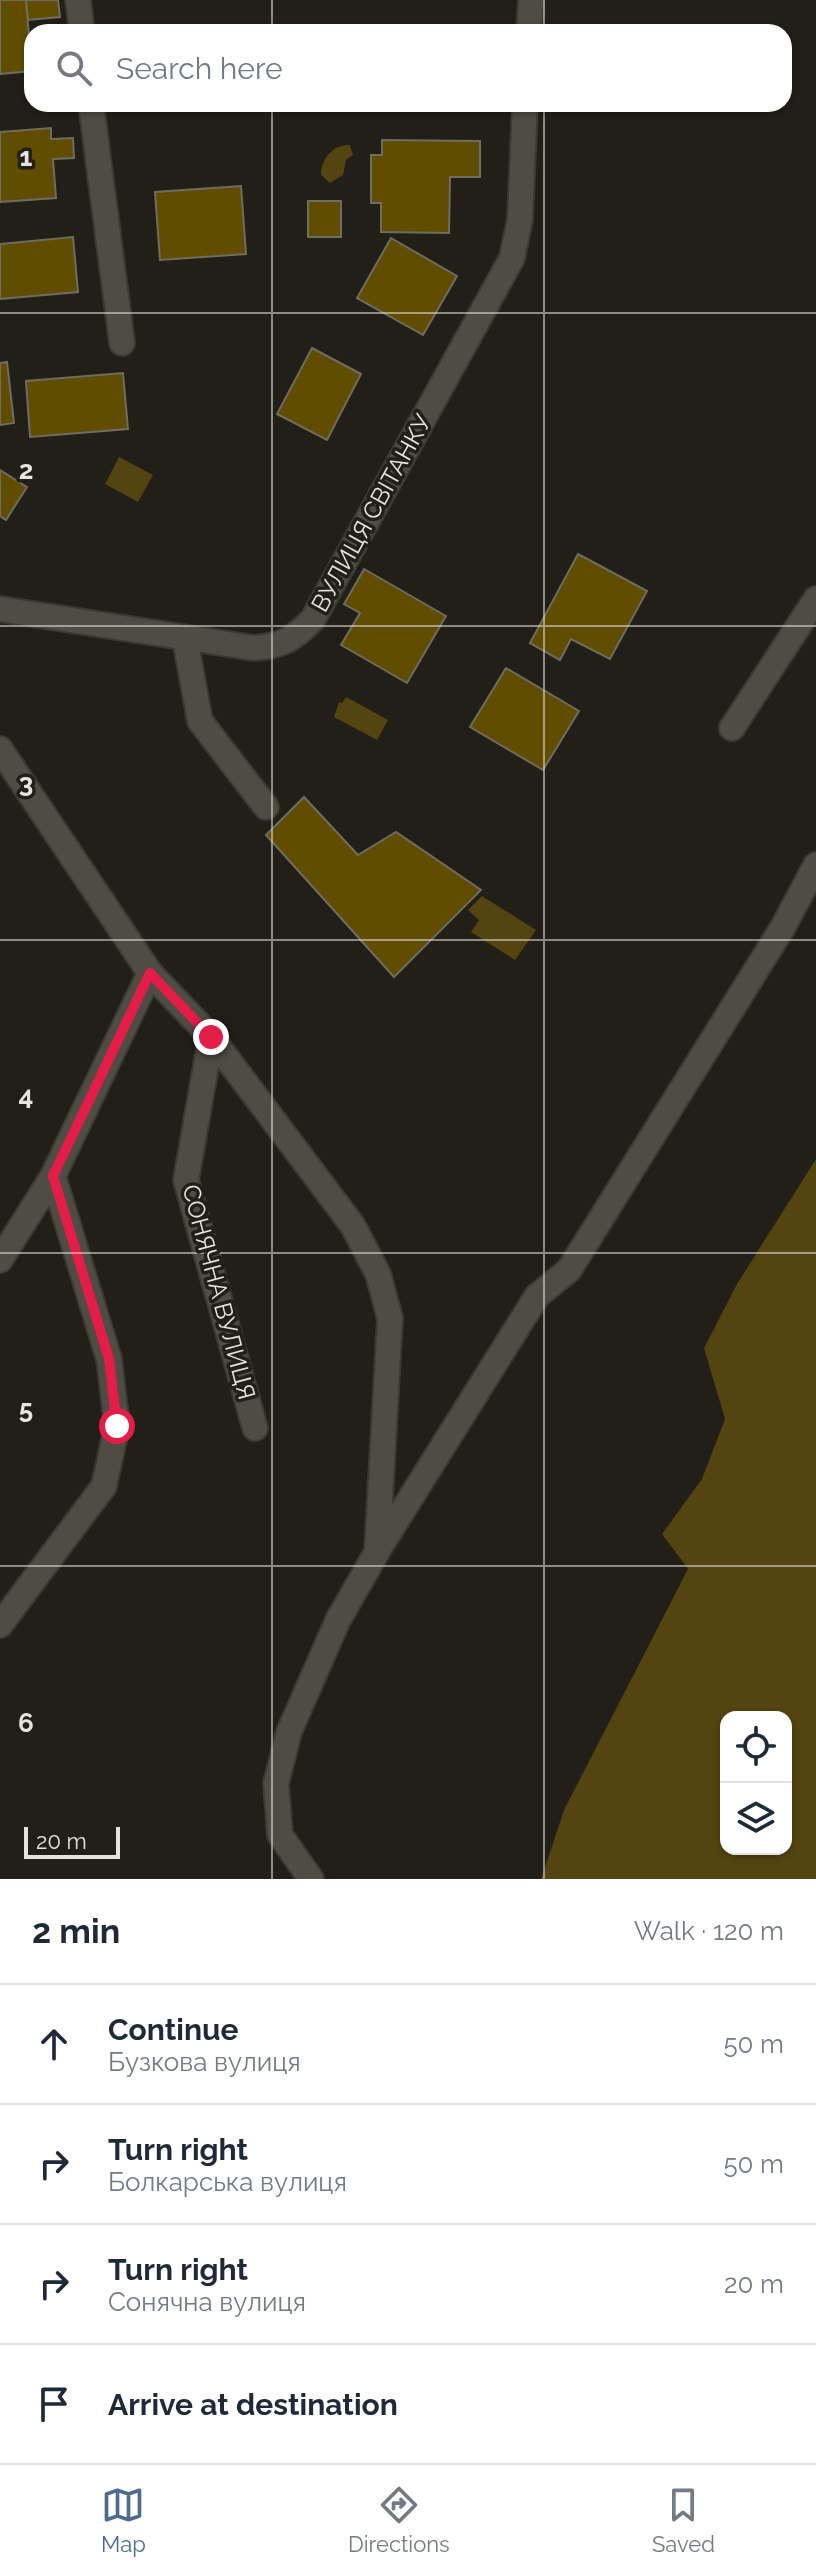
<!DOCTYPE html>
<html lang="en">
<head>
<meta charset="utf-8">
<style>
  :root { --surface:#fff; --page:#f2f2f3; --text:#1f2937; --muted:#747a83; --line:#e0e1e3; --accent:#4e6b8f }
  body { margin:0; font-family:Raleway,sans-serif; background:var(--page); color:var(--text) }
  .controls { position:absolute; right:24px; bottom:24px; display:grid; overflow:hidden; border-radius:16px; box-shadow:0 2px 6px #0004 }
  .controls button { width:72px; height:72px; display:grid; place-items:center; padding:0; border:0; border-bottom:2px solid var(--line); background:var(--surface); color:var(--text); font:40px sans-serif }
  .scale { position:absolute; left:24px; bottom:20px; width:96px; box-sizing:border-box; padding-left:8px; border:4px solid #e5e4df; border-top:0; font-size:22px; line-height:28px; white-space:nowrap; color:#e5e4df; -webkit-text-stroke:6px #211f17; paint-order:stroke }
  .stop { position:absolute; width:24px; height:24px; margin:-18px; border:6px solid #e11d48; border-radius:50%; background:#fff }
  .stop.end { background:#e11d48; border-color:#fff; box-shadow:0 2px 8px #0008 }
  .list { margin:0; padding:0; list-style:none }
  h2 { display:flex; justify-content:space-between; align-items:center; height:104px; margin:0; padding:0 32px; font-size:34px }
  h2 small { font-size:26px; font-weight:400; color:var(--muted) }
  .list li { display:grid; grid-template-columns:52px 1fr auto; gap:24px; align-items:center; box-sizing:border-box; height:120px; padding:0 32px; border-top:2px solid var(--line) }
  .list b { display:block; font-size:30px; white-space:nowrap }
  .list p { margin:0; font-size:26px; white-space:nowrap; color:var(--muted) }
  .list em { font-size:26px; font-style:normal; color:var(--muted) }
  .icon { flex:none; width:44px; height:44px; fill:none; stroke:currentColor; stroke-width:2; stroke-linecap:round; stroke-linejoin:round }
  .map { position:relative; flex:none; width:816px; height:1879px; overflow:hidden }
  .search { position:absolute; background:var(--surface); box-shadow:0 2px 6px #0004; left:24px; right:24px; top:24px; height:88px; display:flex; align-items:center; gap:20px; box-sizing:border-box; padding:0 28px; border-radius:24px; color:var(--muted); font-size:30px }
  .sheet { height:584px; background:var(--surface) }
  nav { display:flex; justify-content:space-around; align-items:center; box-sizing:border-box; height:112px; border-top:2px solid var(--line); background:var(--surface); font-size:22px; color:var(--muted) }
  nav a { display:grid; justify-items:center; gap:4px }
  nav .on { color:var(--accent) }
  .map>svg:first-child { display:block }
</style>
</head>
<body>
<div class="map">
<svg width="816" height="1879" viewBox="0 0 816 1879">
  <rect width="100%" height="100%" fill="#211f17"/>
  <path fill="#534411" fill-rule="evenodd" d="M350 145 353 155 346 160 343 175 330 183 321 175C321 159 333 144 350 145Z
    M119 457 153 475 138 502 105 484Z
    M346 697 388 720 377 740 334 717 339 702 342 703Z
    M482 896 536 930 515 960 471 932 479 920 468 910Z
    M816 1159V1879H541L564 1810 688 1569 662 1534 702 1479 725 1419 704 1348 737 1284ZM726 1717H786V1849H726Z"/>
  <path fill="#604d00" stroke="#6f6c62" stroke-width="2" d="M0 0H26L32 71 0 74Z
    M26 0H58L60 17 28 20Z
    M51 128V139L73 138 74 158 53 159 56 198 0 202V132Z
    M382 140 480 141V177H450L449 233 381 232V203H371V155H382Z
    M241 186 246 254 160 260 155 192Z
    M308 201H341V237H308Z
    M73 237 78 292 0 299V244Z
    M391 238 457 276 423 335 357 298Z
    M312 348 361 374 327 440 277 414Z
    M7 362 14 423 0 425V363Z
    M123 373 128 429 30 437 26 381Z
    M0 470 27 487 6 520 0 516Z
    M578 554 647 591 610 659 571 639 560 660 530 643Z
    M364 569 446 616 407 683 341 645 360 613 344 604Z
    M506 668 579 711 543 770 470 727Z
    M304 797 358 855 396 832 481 890 394 977 266 835Z"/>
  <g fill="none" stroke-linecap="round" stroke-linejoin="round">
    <g stroke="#3b3934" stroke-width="28">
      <path id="minor" d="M78 0 82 32
        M529 32 531 0
        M91 104 122 343
        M0 609 254 648C282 646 294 639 313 619L512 258 520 219 525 104
        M185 639 200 721 266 807
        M732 728 816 599
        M0 749 150 973 211 1037 186 1180 255 1428
        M211 1037 353 1226 378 1274 390 1318 377 1552 338 1620 289 1732 276 1783 280 1835 311 1879
        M0 1260 53 1176 150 973
        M378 1550 537 1296 569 1270 783 927 816 865
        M0 1625 104 1486 117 1426 109 1359 53 1176"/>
    </g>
    <use href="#minor" stroke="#4f4c43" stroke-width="24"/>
  </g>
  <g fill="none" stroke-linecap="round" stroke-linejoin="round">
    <path stroke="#e11d48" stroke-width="10" d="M117 1426 109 1359 53 1176 150 973 211 1037"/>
  </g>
  <path fill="none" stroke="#e5e4df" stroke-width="2" stroke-opacity="0.55" d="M272 0V32M544 0V32M272 104V1879M544 104V1879M0 313H816M0 626H816M0 940H816M0 1253H816M0 1566H816"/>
  <g text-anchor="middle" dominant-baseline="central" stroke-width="7" stroke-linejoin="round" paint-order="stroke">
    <g font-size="24" fill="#e5e4df" stroke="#211f17">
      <text transform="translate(371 513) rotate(-61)">ВУЛИЦЯ СВІТАНКУ</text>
      <text transform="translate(219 1292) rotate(75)">СОНЯЧНА ВУЛИЦЯ</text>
    </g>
  </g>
  <g font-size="26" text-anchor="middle" font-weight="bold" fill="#e5e4df" stroke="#211f17" stroke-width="7" stroke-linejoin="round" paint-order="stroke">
    <text x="26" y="166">1</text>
    <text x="26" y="479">2</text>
    <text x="26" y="792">3</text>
    <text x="26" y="1105">4</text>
    <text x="26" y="1418">5</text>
    <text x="26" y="1732">6</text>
  </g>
</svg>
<div class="controls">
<button><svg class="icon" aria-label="locate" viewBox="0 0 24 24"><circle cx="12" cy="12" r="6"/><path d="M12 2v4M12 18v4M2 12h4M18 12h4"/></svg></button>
<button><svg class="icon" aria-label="layers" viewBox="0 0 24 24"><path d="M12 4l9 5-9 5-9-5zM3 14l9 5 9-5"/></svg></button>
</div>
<div class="scale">20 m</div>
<div class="stop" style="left:117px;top:1426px"></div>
<div class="stop end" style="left:211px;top:1037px"></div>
<div class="search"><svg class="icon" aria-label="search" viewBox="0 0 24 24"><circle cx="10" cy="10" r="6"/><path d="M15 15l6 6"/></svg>Search here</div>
</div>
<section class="sheet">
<h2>2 min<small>Walk · 120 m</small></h2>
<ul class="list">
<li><svg class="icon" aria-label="ahead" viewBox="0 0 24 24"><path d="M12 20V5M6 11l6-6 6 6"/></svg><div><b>Continue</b><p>Бузкова вулиця</p></div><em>50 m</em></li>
<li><svg class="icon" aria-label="right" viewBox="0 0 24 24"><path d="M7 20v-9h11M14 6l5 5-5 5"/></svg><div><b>Turn right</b><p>Болкарська вулиця</p></div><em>50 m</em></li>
<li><svg class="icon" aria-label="right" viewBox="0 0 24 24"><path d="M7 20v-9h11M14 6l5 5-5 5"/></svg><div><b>Turn right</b><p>Сонячна вулиця</p></div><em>20 m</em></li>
<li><svg class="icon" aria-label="arrive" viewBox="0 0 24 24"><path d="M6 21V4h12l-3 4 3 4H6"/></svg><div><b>Arrive at destination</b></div></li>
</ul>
</section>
<nav>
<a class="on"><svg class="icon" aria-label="map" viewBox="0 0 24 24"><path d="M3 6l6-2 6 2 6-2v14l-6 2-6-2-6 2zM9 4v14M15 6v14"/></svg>Map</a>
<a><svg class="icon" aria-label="directions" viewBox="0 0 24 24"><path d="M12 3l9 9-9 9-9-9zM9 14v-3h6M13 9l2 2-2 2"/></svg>Directions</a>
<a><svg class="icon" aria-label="saved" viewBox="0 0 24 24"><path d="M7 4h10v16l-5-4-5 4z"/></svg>Saved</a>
</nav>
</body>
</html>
